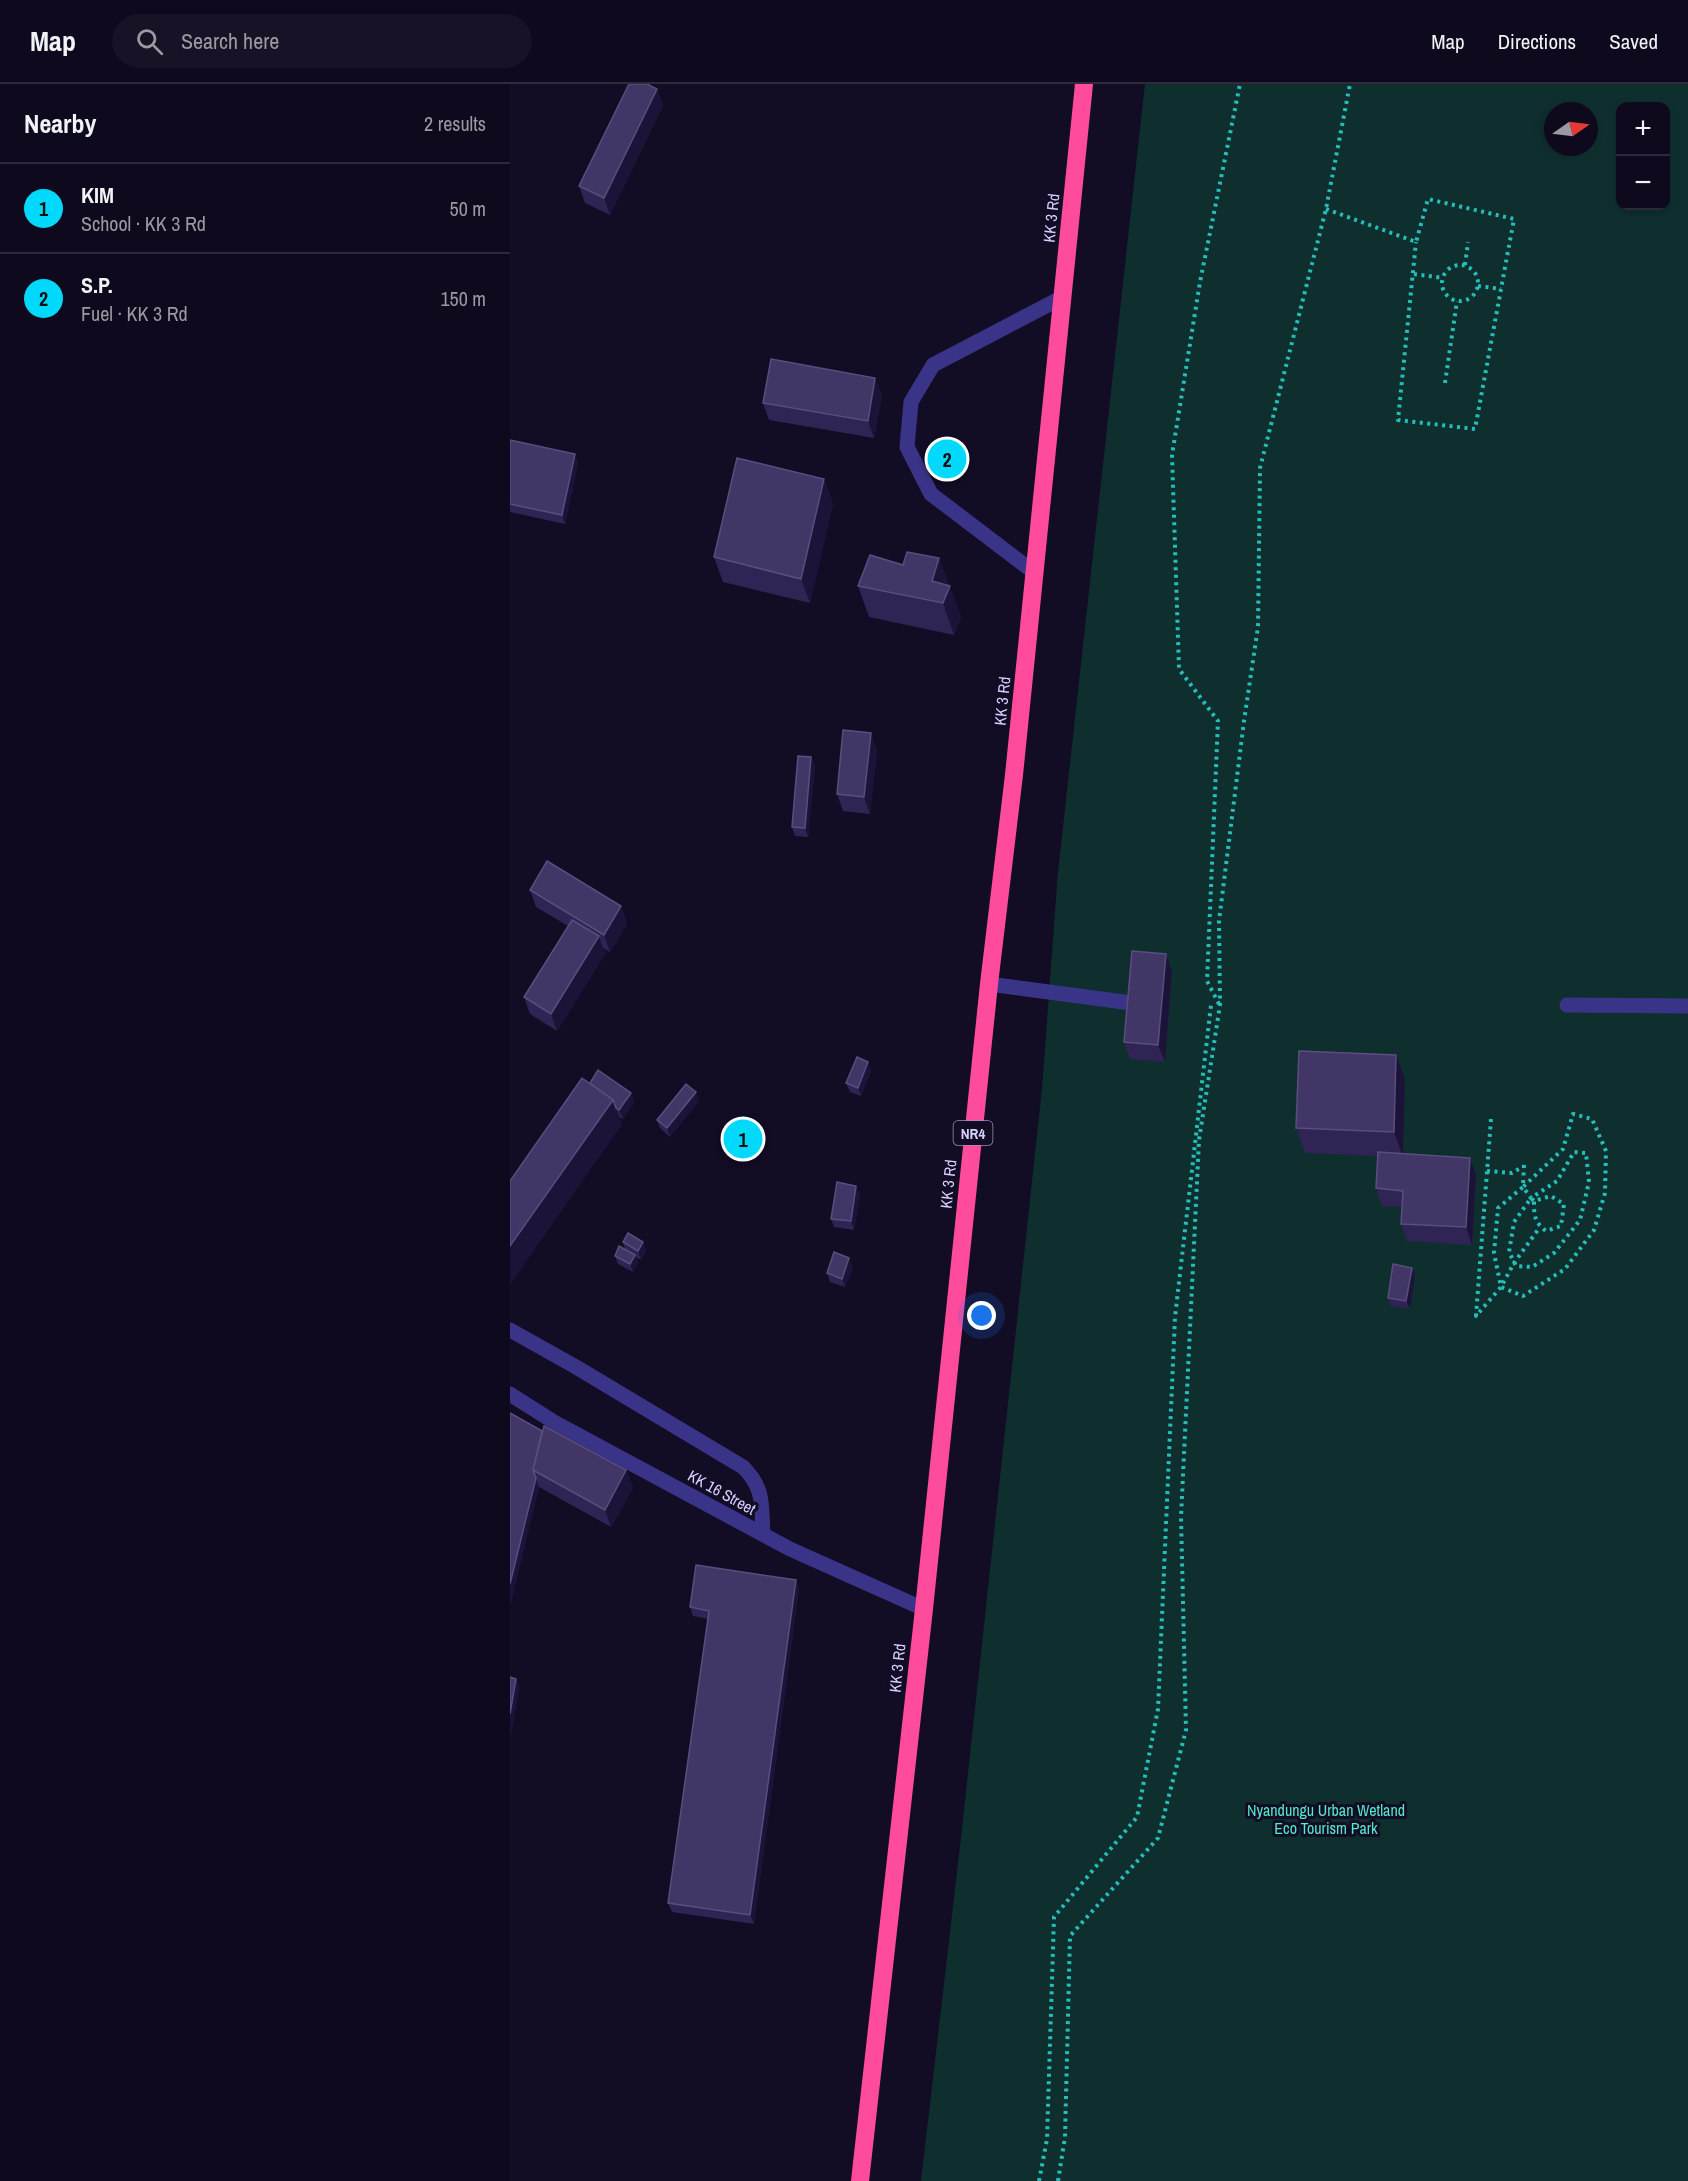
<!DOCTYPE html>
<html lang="en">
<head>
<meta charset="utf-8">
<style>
  :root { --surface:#0e091c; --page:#171225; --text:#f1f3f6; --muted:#9b9aa3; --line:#2e2a3b; --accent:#00d9fb }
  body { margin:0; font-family:"Archivo Narrow",sans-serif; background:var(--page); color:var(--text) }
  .controls { position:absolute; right:18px; top:18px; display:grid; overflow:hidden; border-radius:12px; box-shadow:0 3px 9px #0003 }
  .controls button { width:54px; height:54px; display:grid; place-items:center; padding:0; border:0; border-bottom:2px solid var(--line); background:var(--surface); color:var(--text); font:30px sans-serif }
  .compass { position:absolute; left:1034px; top:18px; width:54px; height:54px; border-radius:50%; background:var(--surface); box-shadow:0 3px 9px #0003; rotate:76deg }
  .you { position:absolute; left:472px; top:1232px; width:21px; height:21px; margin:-15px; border:4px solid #fff; border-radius:50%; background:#1a73e8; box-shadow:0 0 0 9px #1a73e833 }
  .badge { display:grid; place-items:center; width:39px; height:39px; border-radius:50%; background:var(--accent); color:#111; font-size:20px; font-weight:700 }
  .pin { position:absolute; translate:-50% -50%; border:3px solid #fff; box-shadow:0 2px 6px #0006 }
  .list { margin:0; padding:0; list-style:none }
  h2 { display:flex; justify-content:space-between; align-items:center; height:78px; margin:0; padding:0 24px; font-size:26px }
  h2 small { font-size:20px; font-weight:400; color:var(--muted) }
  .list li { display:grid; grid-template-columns:39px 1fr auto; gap:18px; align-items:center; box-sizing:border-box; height:90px; padding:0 24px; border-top:2px solid var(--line) }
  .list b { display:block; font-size:22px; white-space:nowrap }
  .list p { margin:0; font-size:20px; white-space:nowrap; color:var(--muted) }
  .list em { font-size:20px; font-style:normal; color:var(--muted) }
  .icon { flex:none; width:33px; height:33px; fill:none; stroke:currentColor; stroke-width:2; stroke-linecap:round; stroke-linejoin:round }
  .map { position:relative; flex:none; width:1178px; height:2097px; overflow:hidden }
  header { display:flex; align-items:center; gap:36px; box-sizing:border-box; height:84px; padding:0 30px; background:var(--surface); border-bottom:2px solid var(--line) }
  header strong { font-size:28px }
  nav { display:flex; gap:33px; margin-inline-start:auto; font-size:21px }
  .search { width:420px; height:54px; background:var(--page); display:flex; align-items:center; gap:15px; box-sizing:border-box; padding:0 21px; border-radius:33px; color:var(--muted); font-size:22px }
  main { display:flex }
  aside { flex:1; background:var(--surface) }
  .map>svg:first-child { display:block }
</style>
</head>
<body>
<header>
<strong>Map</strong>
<div class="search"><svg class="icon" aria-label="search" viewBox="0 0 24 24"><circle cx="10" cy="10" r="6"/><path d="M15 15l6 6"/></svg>Search here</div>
<nav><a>Map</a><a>Directions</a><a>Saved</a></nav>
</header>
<main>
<aside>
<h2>Nearby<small>2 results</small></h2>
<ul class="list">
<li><span class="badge">1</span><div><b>KIM</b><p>School · KK 3 Rd</p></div><em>50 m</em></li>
<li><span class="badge">2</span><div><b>S.P.</b><p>Fuel · KK 3 Rd</p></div><em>150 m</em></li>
</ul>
</aside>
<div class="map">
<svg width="1178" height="2097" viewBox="0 0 1178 2097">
  <rect width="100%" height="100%" fill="#120c25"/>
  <path fill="#0f2f2f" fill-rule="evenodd" d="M635 0H1178V2097H411L451 1754 532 1005 548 788ZM1110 22H1156V122H1110ZM1043 27H1079V63H1043Z"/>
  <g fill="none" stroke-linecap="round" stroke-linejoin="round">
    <path stroke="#25bebb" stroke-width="4" stroke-dasharray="3 4.5" stroke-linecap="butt" d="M816 125 906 158 918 115 1004 135 965 345 888 336 906 158
      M955 181 958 158
      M932 199a18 18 0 1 1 36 0a18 18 0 1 1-36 0Z
      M904 190 933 194
      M968 202 991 205
      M935 299 947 217
      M709 920 697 897 708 637 669 585 662 371 690 198 730 0
      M981 1035 966 1232 991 1203 1004 1179 1030 1143
      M1014 1081 1013 1103 988 1124 984 1169 991 1203 1013 1212 1055 1185 1084 1146 1095 1109 1096 1067 1082 1035 1063 1030 1053 1065 1013 1103 1021 1114 1047 1097 1064 1068 1076 1069 1079 1098 1070 1136 1044 1169 1022 1183 1006 1182 999 1168 1004 1138 1021 1114 1024 1117 1041 1112 1054 1120 1051 1142 1036 1147C1024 1138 1024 1131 1024 1117
      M977 1087 1002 1089 1014 1082
      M529 2097 537 2055 544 1833 627 1733 648 1625 665 1233 701 921
      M548 2097 555 2053 560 1852 648 1754 676 1646 671 1433 689 1056 710 921 709 837 734 637 748 543 750 384 816 125 840 0"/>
    <path stroke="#3a3488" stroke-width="15" d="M525 489 421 410 397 363 401 318 423 281 553 213
      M1057 921 1178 922
      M0 1246 66 1283 233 1383C255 1405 251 1421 253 1450"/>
    <path stroke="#3a3488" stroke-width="15" d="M479 900 636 921
      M0 1310 44 1338 280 1465 414 1525"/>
    <path stroke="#ff4b9b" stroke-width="18" d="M350 2097 414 1525 479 900 504 691 574 0"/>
  </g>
  <path fill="#302454" d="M147 5 153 22 100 131 75 119 69 102Z
    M372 311 364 354 259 336 253 319Z
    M0 356 68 379 55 440 0 428Z
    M314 395 323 420 300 519 213 498 204 473Z
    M429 474 451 533 444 551 359 533 348 502 393 481Z
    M367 666 360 730 333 727 327 710Z
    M301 673 305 682 298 753 285 752 282 743Z
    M20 806 111 822 117 840 100 868 93 864 95 870 47 947 20 930 14 913 58 842 26 823Z
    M656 870 662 887 655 978 620 975 614 958Z
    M358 978 361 987 351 1012 340 1008 336 999Z
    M895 995 893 1070 966 1091 962 1161 897 1157 891 1140 892 1123 872 1122 866 1104 867 1072 795 1069 786 1044Z
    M80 999 121 1009 124 1018 113 1035 109 1033 112 1040 0 1200V1097Z
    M189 1017 160 1053 150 1044 147 1036Z
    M346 1102 350 1111 344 1146 324 1143 321 1135Z
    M113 1158H133L136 1167 131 1176 126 1173 128 1179 123 1188 108 1180 105 1172 115 1166Z
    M343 1183 335 1203 320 1198 317 1189Z
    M902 1184 905 1192 900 1225 881 1222 878 1214Z
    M0 1329 32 1347 116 1386 123 1404 101 1443 29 1403 0 1522Z
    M289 1504 244 1840 162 1828 158 1819 198 1535 183 1532 180 1523Z"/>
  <path fill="#1c1339" d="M147 5 153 22 100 131 94 114Z
    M365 294 372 311 364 354 358 337Z
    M65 370 68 379 55 440 52 431Z
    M314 395 323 420 300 519 291 495Z
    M429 474 451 533 444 551 433 519 422 497Z
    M361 649 367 666 360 730 354 713Z
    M301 673 305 682 298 753 295 744Z
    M111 822 117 840 100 868 94 851Z
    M89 852 95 870 47 947 41 930Z
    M656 870 662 887 655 978 648 961Z
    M886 971 895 995 893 1073 884 1048Z
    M358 978 361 987 351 1012 348 1004Z
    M186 1008 189 1017 160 1053 157 1044Z
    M121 1009 124 1018 113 1035 109 1026Z
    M103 1016 112 1040 0 1200V1162Z
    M960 1074 966 1091 962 1161 956 1143Z
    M346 1102 350 1111 344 1146 341 1137Z
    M133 1158 136 1167 131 1176 128 1167Z
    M125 1171 128 1179 123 1188 120 1180Z
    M339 1174 343 1183 335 1203 332 1195Z
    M902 1184 905 1192 900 1225 896 1217Z
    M116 1386 123 1404 101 1443 95 1426Z
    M26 1394 29 1403 0 1522V1500Z
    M286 1496 289 1504 244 1840 240 1831Z
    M6 1595 10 1603 0 1656V1630Z"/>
  <path fill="#423666" stroke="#594e7e" stroke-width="1.5" d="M119 0H137L147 5 94 114 69 102Z
    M261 275 365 294 358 337 253 319Z
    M0 356 65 370 52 431 0 420Z
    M227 374 314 395 291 495 204 473Z
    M397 468 429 474 422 497 440 502 433 519 348 502 360 471 393 481Z
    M333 646 361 649 354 713 327 710Z
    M288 672 301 673 295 744 282 743Z
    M37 777 111 822 94 851 20 806Z
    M62 836 89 852 41 930 14 913Z
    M622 867 656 870 648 961 614 958Z
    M789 967 886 971 884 1048 786 1044Z
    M347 973 358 978 348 1004 336 999Z
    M88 986 121 1009 109 1026 106 1024 103 1016 80 999Z
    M72 994 103 1016 0 1162V1097Z
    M176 1000 186 1008 157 1044 147 1036Z
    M868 1068 960 1074 956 1143 891 1140 893 1107 866 1104Z
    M327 1098 346 1102 341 1137 321 1135Z
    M118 1149 133 1158 128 1167 113 1158Z
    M109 1162 125 1171 120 1180 105 1172Z
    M324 1168 339 1174 332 1195 317 1189Z
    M883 1180 902 1184 896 1217 878 1214Z
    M0 1329 32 1347 23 1386 26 1394 0 1500Z
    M34 1342 116 1386 95 1426 23 1386Z
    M186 1481 286 1496 240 1831 158 1819 199 1527 180 1523Z
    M0 1593 6 1595 0 1630Z"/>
  <g text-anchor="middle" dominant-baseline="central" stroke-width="6" stroke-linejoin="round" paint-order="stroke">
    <rect fill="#120c25" stroke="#9c95be" stroke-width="1.5" x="443.5" y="1037" width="39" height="24" rx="4.5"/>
    <g font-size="15" font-weight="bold" fill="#d7d0ff">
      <text x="463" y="1049">NR4</text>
    </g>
    <g font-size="16" fill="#d7d0ff" stroke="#120c25">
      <text transform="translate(541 134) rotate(-84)">KK 3 Rd</text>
      <text transform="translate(492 617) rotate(-84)">KK 3 Rd</text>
      <text transform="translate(438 1100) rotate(-84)">KK 3 Rd</text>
      <text transform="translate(212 1408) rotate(29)">KK 16 Street</text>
      <text transform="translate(387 1584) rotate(-84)">KK 3 Rd</text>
    </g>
    <g font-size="16" fill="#53e9c9" stroke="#120c25">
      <text x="816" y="1726">Nyandungu Urban Wetland<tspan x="816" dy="18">Eco Tourism Park</tspan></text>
    </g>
  </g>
</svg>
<div class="controls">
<button>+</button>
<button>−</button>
</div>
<svg class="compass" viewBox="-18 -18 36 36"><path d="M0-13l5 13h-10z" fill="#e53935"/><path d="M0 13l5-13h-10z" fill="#9b9aa3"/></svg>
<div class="you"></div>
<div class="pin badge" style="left:233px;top:1055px">1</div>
<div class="pin badge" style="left:437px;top:375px">2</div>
</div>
</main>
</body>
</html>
